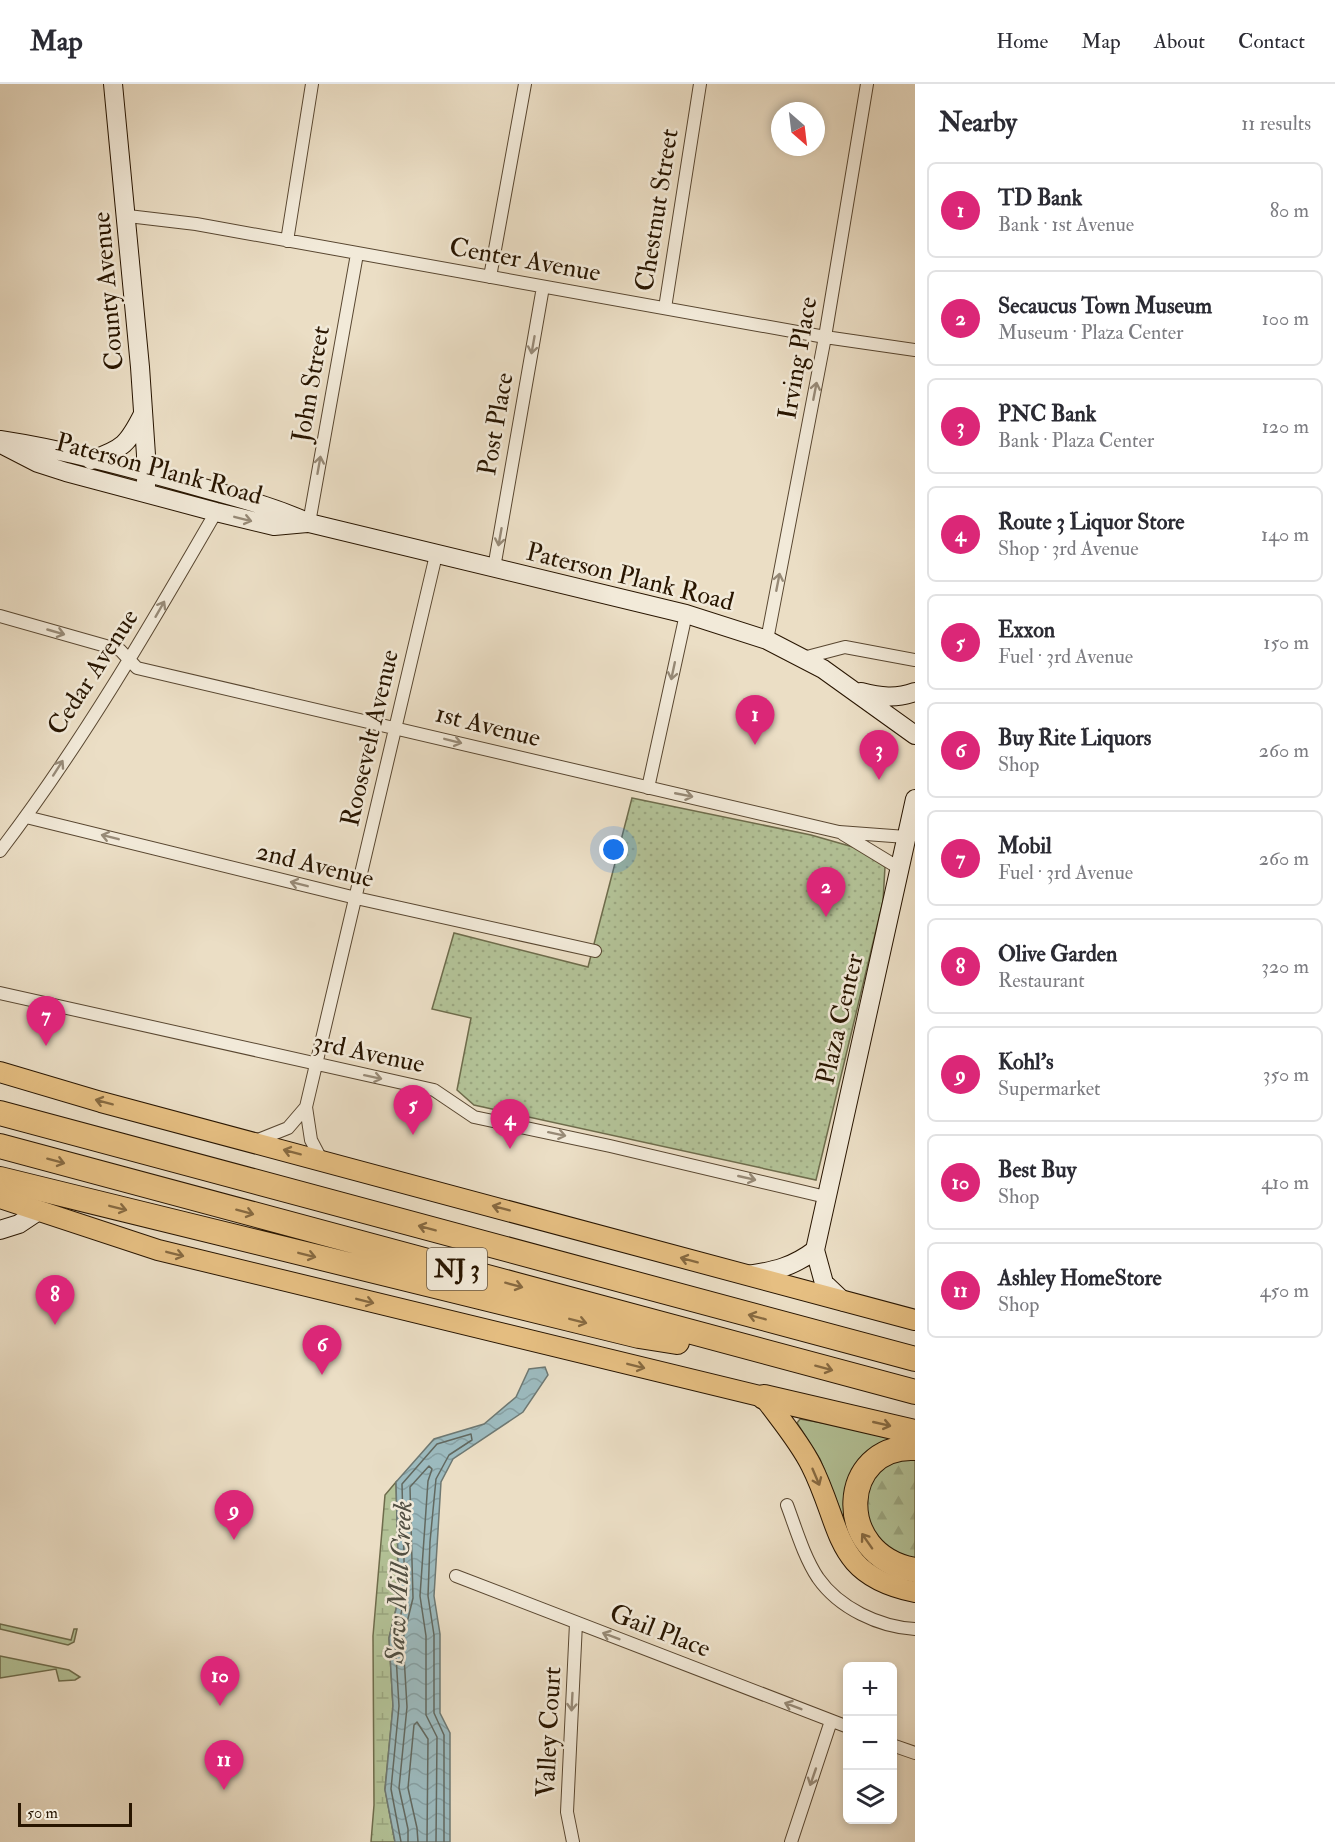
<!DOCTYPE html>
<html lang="en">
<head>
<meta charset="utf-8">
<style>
  :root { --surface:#fff; --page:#f2f2f3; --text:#2b2b33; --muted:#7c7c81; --line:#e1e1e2; --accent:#db2777 }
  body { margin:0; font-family:"IM FELL Double Pica",serif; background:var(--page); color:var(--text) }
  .controls { position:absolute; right:18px; bottom:18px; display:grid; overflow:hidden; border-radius:9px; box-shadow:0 3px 9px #0003 }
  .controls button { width:54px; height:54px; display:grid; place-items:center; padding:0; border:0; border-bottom:2px solid var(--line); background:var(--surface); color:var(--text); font:30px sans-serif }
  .compass { position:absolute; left:771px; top:18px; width:54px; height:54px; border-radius:50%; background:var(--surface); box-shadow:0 3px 9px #0003; rotate:152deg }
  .scale { position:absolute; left:18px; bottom:15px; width:114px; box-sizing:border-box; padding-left:6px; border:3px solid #281500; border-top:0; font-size:16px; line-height:21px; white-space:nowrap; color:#281500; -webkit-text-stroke:4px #f2ead9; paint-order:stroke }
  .you { position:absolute; left:614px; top:766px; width:21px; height:21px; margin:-15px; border:4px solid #fff; border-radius:50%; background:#1a73e8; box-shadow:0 0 0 9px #1a73e833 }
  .badge { display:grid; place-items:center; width:39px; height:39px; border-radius:50%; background:var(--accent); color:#fff; font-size:20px; font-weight:700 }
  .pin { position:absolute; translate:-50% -50px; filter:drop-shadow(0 2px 3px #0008) }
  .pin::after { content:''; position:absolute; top:32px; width:21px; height:18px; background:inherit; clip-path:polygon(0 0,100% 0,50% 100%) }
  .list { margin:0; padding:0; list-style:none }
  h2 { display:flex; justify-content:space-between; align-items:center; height:78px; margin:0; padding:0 24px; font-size:26px }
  h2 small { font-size:20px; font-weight:400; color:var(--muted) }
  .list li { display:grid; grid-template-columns:39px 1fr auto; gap:18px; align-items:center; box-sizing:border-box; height:96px; margin:0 12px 12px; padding:0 12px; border:2px solid var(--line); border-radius:9px }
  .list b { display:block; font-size:22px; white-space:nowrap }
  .list p { margin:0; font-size:20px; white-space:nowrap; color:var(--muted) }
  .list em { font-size:20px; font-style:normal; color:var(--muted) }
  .icon { flex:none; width:33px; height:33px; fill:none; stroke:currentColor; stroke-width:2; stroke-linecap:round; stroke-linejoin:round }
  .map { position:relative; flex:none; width:915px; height:1758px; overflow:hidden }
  header { display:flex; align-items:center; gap:36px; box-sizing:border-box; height:84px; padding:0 30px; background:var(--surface); border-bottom:2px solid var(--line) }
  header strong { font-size:28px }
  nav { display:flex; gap:33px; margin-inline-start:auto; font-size:21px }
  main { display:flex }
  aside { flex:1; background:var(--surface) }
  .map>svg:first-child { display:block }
</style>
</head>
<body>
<header>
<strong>Map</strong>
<nav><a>Home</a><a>Map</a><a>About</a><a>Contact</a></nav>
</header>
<main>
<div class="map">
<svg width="915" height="1758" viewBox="0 0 915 1758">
  <defs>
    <pattern id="forest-firs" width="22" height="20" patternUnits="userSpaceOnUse" patternTransform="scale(1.5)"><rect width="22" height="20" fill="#b3c297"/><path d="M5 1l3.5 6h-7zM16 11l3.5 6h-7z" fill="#9aa680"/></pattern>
    <pattern id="wetland-marsh" width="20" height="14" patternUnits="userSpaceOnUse" patternTransform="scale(1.5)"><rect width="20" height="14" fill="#b3c297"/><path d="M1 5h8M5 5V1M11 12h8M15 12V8" fill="none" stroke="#9aa680"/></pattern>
    <pattern id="park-dots" width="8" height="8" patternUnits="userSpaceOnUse" patternTransform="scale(1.5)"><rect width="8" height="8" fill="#b3c297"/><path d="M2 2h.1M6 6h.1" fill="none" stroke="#9aa680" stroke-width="1.8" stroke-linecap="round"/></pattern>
    <pattern id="water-waves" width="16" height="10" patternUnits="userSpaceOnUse" patternTransform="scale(1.5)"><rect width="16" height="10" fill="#9cbabe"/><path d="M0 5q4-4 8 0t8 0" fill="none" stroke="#869fa2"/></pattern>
  </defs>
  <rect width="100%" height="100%" fill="#ebdec5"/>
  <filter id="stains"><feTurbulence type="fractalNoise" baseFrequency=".00333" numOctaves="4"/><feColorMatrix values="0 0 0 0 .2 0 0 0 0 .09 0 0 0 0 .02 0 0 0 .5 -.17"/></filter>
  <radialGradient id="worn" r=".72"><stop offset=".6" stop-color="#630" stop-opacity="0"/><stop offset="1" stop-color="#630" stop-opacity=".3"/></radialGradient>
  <path fill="#b3c297" stroke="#6e6c4c" stroke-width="1.5" d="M800 1335 915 1355 849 1442 847 1443 820 1375 797 1339Z
    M0 1540 71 1556 74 1545H77L74 1558 68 1561 0 1545Z
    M0 1572 69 1586 80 1593 75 1596 59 1597 56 1585 0 1594Z"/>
  <path fill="url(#forest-firs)" stroke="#6e6c4c" stroke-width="1.5" d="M915 1371V1477C904 1471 886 1466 877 1457 853 1434 865 1392 892 1376 898 1373 908 1373 915 1371Z"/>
  <path fill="url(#wetland-marsh)" stroke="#6e6c4c" stroke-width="1.5" d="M396 1398 399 1513 389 1554 393 1622 385 1705 395 1758H371L374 1721 373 1552 385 1411Z"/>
  <path fill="url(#park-dots)" stroke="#6e6c4c" stroke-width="1.5" d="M632 714 811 751 860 765 885 783 883 817 816 1096 474 1021 457 1006 471 934 432 925 454 849 588 883Z"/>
  <path fill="url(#water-waves)" stroke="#6e7872" stroke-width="1.5" d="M545 1283 548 1291 523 1328 453 1375 441 1398 434 1512 440 1550V1629L450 1649V1758H395L385 1706 393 1622 389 1554 399 1513 396 1398 434 1355 484 1340 516 1313 529 1285Z"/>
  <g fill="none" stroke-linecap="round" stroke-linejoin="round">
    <path stroke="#62685f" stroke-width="1.5" d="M401 1758 391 1705 399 1622 395 1555 405 1513 402 1400 437 1360 471 1350 472 1356 449 1371 436 1395 430 1458 428 1512 434 1551V1629L444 1651V1758
      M408 1758V1745L399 1704 407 1623 403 1555 413 1514 410 1403 429 1382 432 1385 428 1397 420 1512 426 1552V1631L437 1653 436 1758
      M418 1758 417 1744 408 1704 414 1641 417 1638 428 1655 427 1758"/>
    <g stroke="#594731" stroke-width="14">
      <path id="street" d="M128 132 196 140 825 253 915 266
        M287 157 312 0
        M490 193 525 0
        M665 224 700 0
        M309 439 357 170
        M494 484 543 203
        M0 532 120 566 137 584 839 748 906 753
        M767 556 825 253 867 0
        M803 574 845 563 915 576
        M648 704 686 530
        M26 733 356 814 595 867
        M843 750 899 784
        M0 767C81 661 149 544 216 428
        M0 909 434 1006 474 1033 610 1062 826 1113
        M253 1058 288 1044 306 1023
        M322 1077 311 1056 306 1023 436 471
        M787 1421C796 1445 804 1473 818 1494 839 1524 879 1543 915 1545
        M456 1492 848 1643
        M892 1661 915 1669
        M573 1758 567 1728 576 1539
        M791 1758 831 1637"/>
    </g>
    <g stroke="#281500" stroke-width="20">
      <path id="secondary" d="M113 0 140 283 146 371V409
        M0 356C66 366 131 384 196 402 234 413 273 422 309 439L686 530 767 556 823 585 915 651
        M5 362 38 379 66 388 216 428 274 442 307 439
        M91 376C123 365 128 360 143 330
        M861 608C880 613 896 615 915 608
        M0 1146 19 1140 37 1128
        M748 1191C774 1187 793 1183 815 1166
        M844 1218 824 1199 815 1166 915 715"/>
    </g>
    <g stroke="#281500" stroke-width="22">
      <path id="primary" d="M0 988 101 1018 915 1236
        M0 1114 158 1166 764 1313C780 1335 799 1357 811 1381 843 1444 832 1491 915 1508"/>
    </g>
    <g stroke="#281500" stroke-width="26">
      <path id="highway" d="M0 1029 915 1275
        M0 1062 915 1308
        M0 1095 639 1252 677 1258
        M764 1313 915 1348
        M915 1364C840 1360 831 1471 915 1486"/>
    </g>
    <use href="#street" stroke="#f2ead9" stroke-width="12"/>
    <use href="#secondary" stroke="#f2ead9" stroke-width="18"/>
    <use href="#primary" stroke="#e6bf82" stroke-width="20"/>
    <use href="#highway" stroke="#e6bf82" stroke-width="24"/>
  </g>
  <defs><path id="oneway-shaft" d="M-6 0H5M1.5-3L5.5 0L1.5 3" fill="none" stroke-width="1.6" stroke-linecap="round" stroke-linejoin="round" transform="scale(1.5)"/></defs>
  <g stroke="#978a77">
    <use href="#oneway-shaft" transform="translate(533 261) rotate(100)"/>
    <use href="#oneway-shaft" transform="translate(815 307) rotate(-79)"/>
    <use href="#oneway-shaft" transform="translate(319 381) rotate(-80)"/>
    <use href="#oneway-shaft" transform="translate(243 435) rotate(14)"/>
    <use href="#oneway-shaft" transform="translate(500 453) rotate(100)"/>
    <use href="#oneway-shaft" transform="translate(778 498) rotate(-79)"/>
    <use href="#oneway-shaft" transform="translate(160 525) rotate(-60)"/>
    <use href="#oneway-shaft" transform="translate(56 548) rotate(16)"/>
    <use href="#oneway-shaft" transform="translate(673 587) rotate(102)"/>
    <use href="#oneway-shaft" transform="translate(453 657) rotate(14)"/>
    <use href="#oneway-shaft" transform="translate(58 684) rotate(-57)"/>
    <use href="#oneway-shaft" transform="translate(684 711) rotate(11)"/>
    <use href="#oneway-shaft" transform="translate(110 753) rotate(-166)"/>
    <use href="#oneway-shaft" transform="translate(299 800) rotate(-166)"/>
    <use href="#oneway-shaft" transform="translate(373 993) rotate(12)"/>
    <use href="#oneway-shaft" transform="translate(557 1050) rotate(12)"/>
    <use href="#oneway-shaft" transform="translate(747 1094) rotate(13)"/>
    <use href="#oneway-shaft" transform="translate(611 1552) rotate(-159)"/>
    <use href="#oneway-shaft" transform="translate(572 1618) rotate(93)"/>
    <use href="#oneway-shaft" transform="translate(793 1622) rotate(-159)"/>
    <use href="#oneway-shaft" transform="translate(813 1693) rotate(109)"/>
  </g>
  <g stroke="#876a41">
    <use href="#oneway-shaft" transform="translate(104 1018) rotate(-165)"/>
    <use href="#oneway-shaft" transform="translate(292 1068) rotate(-165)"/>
    <use href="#oneway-shaft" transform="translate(56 1077) rotate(15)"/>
    <use href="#oneway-shaft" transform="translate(118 1124) rotate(14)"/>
    <use href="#oneway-shaft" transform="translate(501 1124) rotate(-165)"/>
    <use href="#oneway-shaft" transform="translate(245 1128) rotate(15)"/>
    <use href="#oneway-shaft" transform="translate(427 1144) rotate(-165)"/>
    <use href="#oneway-shaft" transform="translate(175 1170) rotate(14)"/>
    <use href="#oneway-shaft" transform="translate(307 1171) rotate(14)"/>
    <use href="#oneway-shaft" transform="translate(689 1176) rotate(-165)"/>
    <use href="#oneway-shaft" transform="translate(514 1201) rotate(15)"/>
    <use href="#oneway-shaft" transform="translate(365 1217) rotate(14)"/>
    <use href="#oneway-shaft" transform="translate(757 1233) rotate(-165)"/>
    <use href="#oneway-shaft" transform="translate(578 1237) rotate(14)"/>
    <use href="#oneway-shaft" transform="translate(636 1282) rotate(14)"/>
    <use href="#oneway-shaft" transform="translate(824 1284) rotate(15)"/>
    <use href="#oneway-shaft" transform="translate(882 1340) rotate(13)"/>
    <use href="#oneway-shaft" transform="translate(816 1393) rotate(67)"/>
    <use href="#oneway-shaft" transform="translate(867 1457) rotate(-125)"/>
  </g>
  <g text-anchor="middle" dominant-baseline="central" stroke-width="5" stroke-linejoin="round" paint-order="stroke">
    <rect fill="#f2ead9" stroke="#655541" stroke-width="1.5" x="427" y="1164" width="60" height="42" rx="4.5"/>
    <g font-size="24" font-weight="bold" fill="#281500">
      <text x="457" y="1185">NJ 3</text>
    </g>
    <g font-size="26" fill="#281500" stroke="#f2ead9">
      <text transform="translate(657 126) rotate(-81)">Chestnut Street</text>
      <text transform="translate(525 176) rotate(10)">Center Avenue</text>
      <text transform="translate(108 207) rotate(-95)">County Avenue</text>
      <text transform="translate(798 274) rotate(-80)">Irving Place</text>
      <text transform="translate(311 300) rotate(-80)">John Street</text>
      <text transform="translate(496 340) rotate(-80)">Post Place</text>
      <text transform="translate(159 385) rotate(15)">Paterson Plank Road</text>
      <text transform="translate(630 493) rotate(14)">Paterson Plank Road</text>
      <text transform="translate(93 588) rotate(-57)">Cedar Avenue</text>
      <text transform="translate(488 642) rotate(14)">1st Avenue</text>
      <text transform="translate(370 654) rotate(-77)">Roosevelt Avenue</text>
      <text transform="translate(315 781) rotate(14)">2nd Avenue</text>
      <text transform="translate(840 935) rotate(-77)">Plaza Center</text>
      <text transform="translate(369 969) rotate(12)">3rd Avenue</text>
      <text transform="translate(660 1547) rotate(21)">Gail Place</text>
      <text transform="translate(549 1648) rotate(-87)">Valley Court</text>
    </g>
    <g font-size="27" font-style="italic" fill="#514f42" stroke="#f2ead9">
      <text transform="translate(399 1498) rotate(-87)">Saw Mill Creek</text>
    </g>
  </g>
  <rect width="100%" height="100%" filter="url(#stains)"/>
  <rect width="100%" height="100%" fill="url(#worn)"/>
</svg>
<div class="controls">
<button>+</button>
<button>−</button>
<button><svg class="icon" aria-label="layers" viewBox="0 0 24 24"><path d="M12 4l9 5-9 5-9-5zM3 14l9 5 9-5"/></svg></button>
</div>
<svg class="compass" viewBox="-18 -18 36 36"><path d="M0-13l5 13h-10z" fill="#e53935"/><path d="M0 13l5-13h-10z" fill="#7c7c81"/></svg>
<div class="scale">50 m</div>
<div class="you"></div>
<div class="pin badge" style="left:755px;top:661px">1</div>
<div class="pin badge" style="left:826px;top:833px">2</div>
<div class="pin badge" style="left:879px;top:696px">3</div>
<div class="pin badge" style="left:510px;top:1065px">4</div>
<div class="pin badge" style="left:413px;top:1051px">5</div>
<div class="pin badge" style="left:322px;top:1291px">6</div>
<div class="pin badge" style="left:46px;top:962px">7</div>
<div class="pin badge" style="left:55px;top:1241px">8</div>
<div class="pin badge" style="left:234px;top:1456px">9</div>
<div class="pin badge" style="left:220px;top:1622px">10</div>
<div class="pin badge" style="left:224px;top:1706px">11</div>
</div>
<aside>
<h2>Nearby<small>11 results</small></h2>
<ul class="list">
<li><span class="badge">1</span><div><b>TD Bank</b><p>Bank · 1st Avenue</p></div><em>80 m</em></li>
<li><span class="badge">2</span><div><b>Secaucus Town Museum</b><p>Museum · Plaza Center</p></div><em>100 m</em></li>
<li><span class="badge">3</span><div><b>PNC Bank</b><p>Bank · Plaza Center</p></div><em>120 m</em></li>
<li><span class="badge">4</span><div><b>Route 3 Liquor Store</b><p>Shop · 3rd Avenue</p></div><em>140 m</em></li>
<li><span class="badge">5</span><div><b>Exxon</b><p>Fuel · 3rd Avenue</p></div><em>150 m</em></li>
<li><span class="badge">6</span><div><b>Buy Rite Liquors</b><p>Shop</p></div><em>260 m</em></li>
<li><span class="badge">7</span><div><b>Mobil</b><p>Fuel · 3rd Avenue</p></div><em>260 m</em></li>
<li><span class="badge">8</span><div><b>Olive Garden</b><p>Restaurant</p></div><em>320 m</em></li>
<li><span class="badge">9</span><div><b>Kohl's</b><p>Supermarket</p></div><em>350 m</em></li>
<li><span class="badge">10</span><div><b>Best Buy</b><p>Shop</p></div><em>410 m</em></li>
<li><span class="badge">11</span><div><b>Ashley HomeStore</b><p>Shop</p></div><em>450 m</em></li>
</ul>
</aside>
</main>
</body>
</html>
